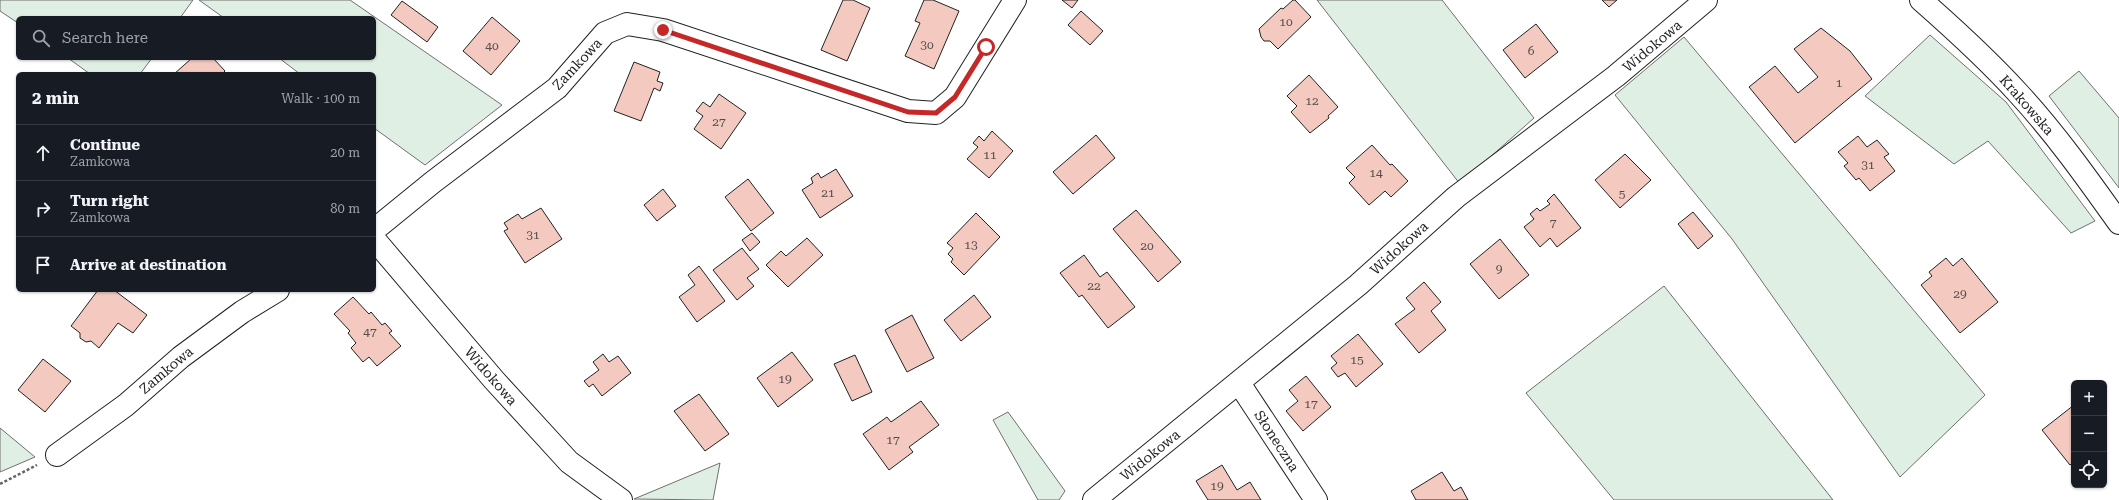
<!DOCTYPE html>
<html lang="en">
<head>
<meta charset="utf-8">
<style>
  :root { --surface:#171b24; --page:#20242c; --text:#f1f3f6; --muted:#9ea1a6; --line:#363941 }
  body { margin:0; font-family:"Roboto Serif",serif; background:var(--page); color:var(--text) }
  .controls { position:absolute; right:12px; bottom:12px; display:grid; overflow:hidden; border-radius:6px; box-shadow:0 1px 3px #0004 }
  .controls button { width:36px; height:36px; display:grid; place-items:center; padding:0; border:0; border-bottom:1px solid var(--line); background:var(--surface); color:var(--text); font:20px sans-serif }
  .stop { position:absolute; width:12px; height:12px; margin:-9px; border:3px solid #c62828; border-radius:50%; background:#fff }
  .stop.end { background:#c62828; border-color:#fff; box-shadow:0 1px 4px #0008 }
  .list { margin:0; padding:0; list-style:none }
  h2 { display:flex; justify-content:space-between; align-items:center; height:52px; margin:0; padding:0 16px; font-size:17px }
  h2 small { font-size:13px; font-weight:400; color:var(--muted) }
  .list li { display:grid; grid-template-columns:26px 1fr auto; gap:12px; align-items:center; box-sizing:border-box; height:56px; padding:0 16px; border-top:1px solid var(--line) }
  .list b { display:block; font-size:15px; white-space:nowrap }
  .list p { margin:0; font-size:13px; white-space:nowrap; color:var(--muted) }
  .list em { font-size:13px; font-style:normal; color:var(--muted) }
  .icon { flex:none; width:22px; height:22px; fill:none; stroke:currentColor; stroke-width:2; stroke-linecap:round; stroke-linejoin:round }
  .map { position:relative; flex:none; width:2119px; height:500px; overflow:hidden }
  .search { position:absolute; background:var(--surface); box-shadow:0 1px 3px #0004; left:16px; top:16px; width:360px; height:44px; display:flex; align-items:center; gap:10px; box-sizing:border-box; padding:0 14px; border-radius:6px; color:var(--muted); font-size:15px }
  .panel { position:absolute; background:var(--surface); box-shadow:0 1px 3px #0004; left:16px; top:72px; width:360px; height:220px; border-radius:6px }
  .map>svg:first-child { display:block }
</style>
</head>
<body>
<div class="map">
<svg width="2119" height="500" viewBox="0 0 2119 500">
  <rect width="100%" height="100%" fill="#fff"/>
  <path fill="#e0efe3" stroke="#6f6f6f" d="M0 0H193L180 18H18V23L0 11Z
    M199 0H350L502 105 425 165 374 128V74H300L279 58H374V18H224Z
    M1317 0H1442L1534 118 1460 184Z
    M1930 35 2006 102 2095 221 2071 233 1988 141 1954 164 1865 96Z
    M1684 37 1985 395 1900 477 1732 239 1615 95Z
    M68 58H152L140 74H90Z
    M2079 71 2119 118V188L2049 96Z
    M1664 286 1833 500H1614L1526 393Z
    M1008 412 1065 491 1059 500H1038L993 420Z
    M0 428 35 457 0 472Z
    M720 463 713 500 634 499Z"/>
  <path fill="#f3c9c0" stroke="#222" d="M843 0H853L870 8 847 61 821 50Z
    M924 0H933L959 11 934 69 905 56 920 23 915 21Z
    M1062 0H1078L1072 8Z
    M1293 0H1295L1311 17 1278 49 1270 41H1264L1261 37 1259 29 1281 8 1283 9Z
    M1602 0H1617L1609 7Z
    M402 1 438 27 427 42 391 15Z
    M1081 11 1103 31 1090 45 1068 25Z
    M492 17 520 41 491 75 463 51Z
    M1536 24 1558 52 1525 78 1503 50Z
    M1821 28 1850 51 1872 79 1795 143 1749 87 1775 66 1798 93 1818 77 1794 49Z
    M192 58H213L225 71 222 74H174Z
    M634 62 660 72 657 81 663 83 660 91 654 88 641 121 614 111Z
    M1309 75 1338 107 1328 116 1329 118 1310 133 1291 112 1297 106 1287 96Z
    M719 94 746 113 721 149 694 129 703 116 696 111 703 102 710 107Z
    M992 131 1013 151 989 178 967 159 978 147 973 143 979 136 984 141Z
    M1096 135 1115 158 1073 194 1053 172Z
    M1858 136 1867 147 1877 140 1889 154 1884 157 1895 171 1870 191 1859 178 1856 180 1844 166 1848 163 1838 152Z
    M1372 145 1390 165 1392 164 1408 181 1391 197 1385 191 1369 205 1349 183 1355 177 1346 168Z
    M1625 154 1651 180 1620 208 1595 180Z
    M836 169 853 196 820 218 802 190 813 183 811 178 818 173 821 178Z
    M748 179 774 213 751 231 725 197Z
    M663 189 676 206 657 221 644 205Z
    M1554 194 1581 228 1557 247 1550 238 1540 247 1524 227 1534 219 1530 214 1537 208 1540 211 1550 204 1547 201Z
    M541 208 562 239 525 263 504 231 508 229 504 223 518 214 522 219Z
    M1136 210 1181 262 1158 282 1113 229Z
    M1693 212 1713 236 1698 249 1678 224Z
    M976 213 1000 237 964 275 951 262 953 259 948 254 953 248 947 243Z
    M752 233 760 242 750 251 742 240Z
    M807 238 823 255 788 287 766 265 781 251 786 256Z
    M1500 239 1529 275 1499 299 1470 264Z
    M742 248 759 269 747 278 754 286 737 300 713 270Z
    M1084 255 1100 277 1107 272 1135 307 1108 328 1082 295 1079 297 1060 273Z
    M1946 258 1953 266 1962 258 1998 302 1960 333 1921 285 1932 276 1929 272Z
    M699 266 725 301 697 322 679 297 695 285 688 275Z
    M1424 282 1441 302 1431 311 1446 330 1419 353 1395 324 1415 309 1406 298Z
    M98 290H114L147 315 133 333 118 323 99 348 91 341 86 342 80 338V333L71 326Z
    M974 295 991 317 961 341 944 320Z
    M353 297 369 314 371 312 382 325 385 323 392 331 389 333 401 346 377 366 369 357 363 362 351 348 356 343 348 333 350 331 334 314Z
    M912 315 934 358 907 372 885 330Z
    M1358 334 1383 364 1356 387 1345 373 1338 377 1331 368 1337 363 1331 356Z
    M792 352 813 380 778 407 757 378Z
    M603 354 609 362 618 356 631 373 602 396 593 384 589 387 584 381 599 370 593 362Z
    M855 355 872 392 852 401 834 364Z
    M43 359 71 381 45 412 18 390Z
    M1306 376 1331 407 1303 431 1286 411 1298 401 1289 390Z
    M699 394 729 434 705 451 674 411Z
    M921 401 939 425 909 447 913 452 889 470 863 434 887 417 891 422Z
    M2074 405V462L2070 465 2042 430Z
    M1222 465 1237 490 1250 482 1261 500H1208L1196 481Z
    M1442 472 1454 491 1461 487 1468 500H1416L1411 491Z"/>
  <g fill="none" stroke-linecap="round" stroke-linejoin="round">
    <g stroke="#222" stroke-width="24">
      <path id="minor" d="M374 230 433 182 557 88 605 33 627 24 663 30 908 111 936 113 955 97 1015 0
        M374 239 494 380 569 462 621 500
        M1239 383 1316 500
        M57 455 126 405 181 357 242 312 278 290
        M1094 500 1358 285 1456 197 1616 76 1706 0"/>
    </g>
    <g stroke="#222" stroke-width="24">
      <path id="secondary" d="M1921 0C1954 29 1988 60 2018 93 2055 133 2087 178 2119 223"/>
    </g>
    <path stroke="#646464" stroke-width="2.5" stroke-dasharray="3 2" stroke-linecap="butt" d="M0 484 37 465"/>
    <use href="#minor" stroke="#fff" stroke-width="22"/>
    <use href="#secondary" stroke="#fff" stroke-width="22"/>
  </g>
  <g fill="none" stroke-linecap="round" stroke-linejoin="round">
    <path stroke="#c62828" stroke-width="5" d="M663 30 908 112 936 113 955 97 986 47"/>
  </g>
  <g text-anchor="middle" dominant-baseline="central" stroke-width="3" stroke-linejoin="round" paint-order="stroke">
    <g font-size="12" fill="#564c4a">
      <text x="1286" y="22">10</text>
      <text x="927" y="45">30</text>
      <text x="492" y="46">40</text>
      <text x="1531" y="51">6</text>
      <text x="1839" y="83">1</text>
      <text x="1312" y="101">12</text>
      <text x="719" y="122">27</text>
      <text x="990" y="155">11</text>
      <text x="1868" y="165">31</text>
      <text x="1376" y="173">14</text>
      <text x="828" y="193">21</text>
      <text x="1622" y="194">5</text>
      <text x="1553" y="223">7</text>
      <text x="533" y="235">31</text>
      <text x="971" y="245">13</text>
      <text x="1147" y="246">20</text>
      <text x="1499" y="269">9</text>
      <text x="1094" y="286">22</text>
      <text x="1960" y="294">29</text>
      <text x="370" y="332">47</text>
      <text x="1357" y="360">15</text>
      <text x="785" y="379">19</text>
      <text x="1311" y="404">17</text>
      <text x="893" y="440">17</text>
      <text x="1217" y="486">19</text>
    </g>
    <g font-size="14" fill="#222" stroke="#fff">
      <text transform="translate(1652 46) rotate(-40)">Widokowa</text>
      <text transform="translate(577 64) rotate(-47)">Zamkowa</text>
      <text transform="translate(2027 105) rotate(49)">Krakowska</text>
      <text transform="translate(1399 248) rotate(-42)">Widokowa</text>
      <text transform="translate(166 370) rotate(-40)">Zamkowa</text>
      <text transform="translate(491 376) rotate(49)">Widokowa</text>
      <text transform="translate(1277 441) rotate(57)">Słoneczna</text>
      <text transform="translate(1150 455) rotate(-39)">Widokowa</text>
    </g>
  </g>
</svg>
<div class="controls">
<button>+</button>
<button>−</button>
<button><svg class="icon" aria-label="locate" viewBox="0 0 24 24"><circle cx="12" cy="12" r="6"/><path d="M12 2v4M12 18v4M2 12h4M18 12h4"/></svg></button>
</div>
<div class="stop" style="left:986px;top:47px"></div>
<div class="stop end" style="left:663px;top:30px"></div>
<div class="search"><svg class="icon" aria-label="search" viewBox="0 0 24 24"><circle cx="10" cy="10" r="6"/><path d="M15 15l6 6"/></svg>Search here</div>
<section class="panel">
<h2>2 min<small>Walk · 100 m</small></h2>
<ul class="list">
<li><svg class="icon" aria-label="ahead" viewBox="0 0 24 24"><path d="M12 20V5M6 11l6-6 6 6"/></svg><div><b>Continue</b><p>Zamkowa</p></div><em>20 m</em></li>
<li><svg class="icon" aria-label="right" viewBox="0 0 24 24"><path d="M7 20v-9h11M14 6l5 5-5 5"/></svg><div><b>Turn right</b><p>Zamkowa</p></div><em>80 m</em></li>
<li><svg class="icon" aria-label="arrive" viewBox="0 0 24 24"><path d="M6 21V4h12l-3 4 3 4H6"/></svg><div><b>Arrive at destination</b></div></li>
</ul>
</section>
</div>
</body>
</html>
